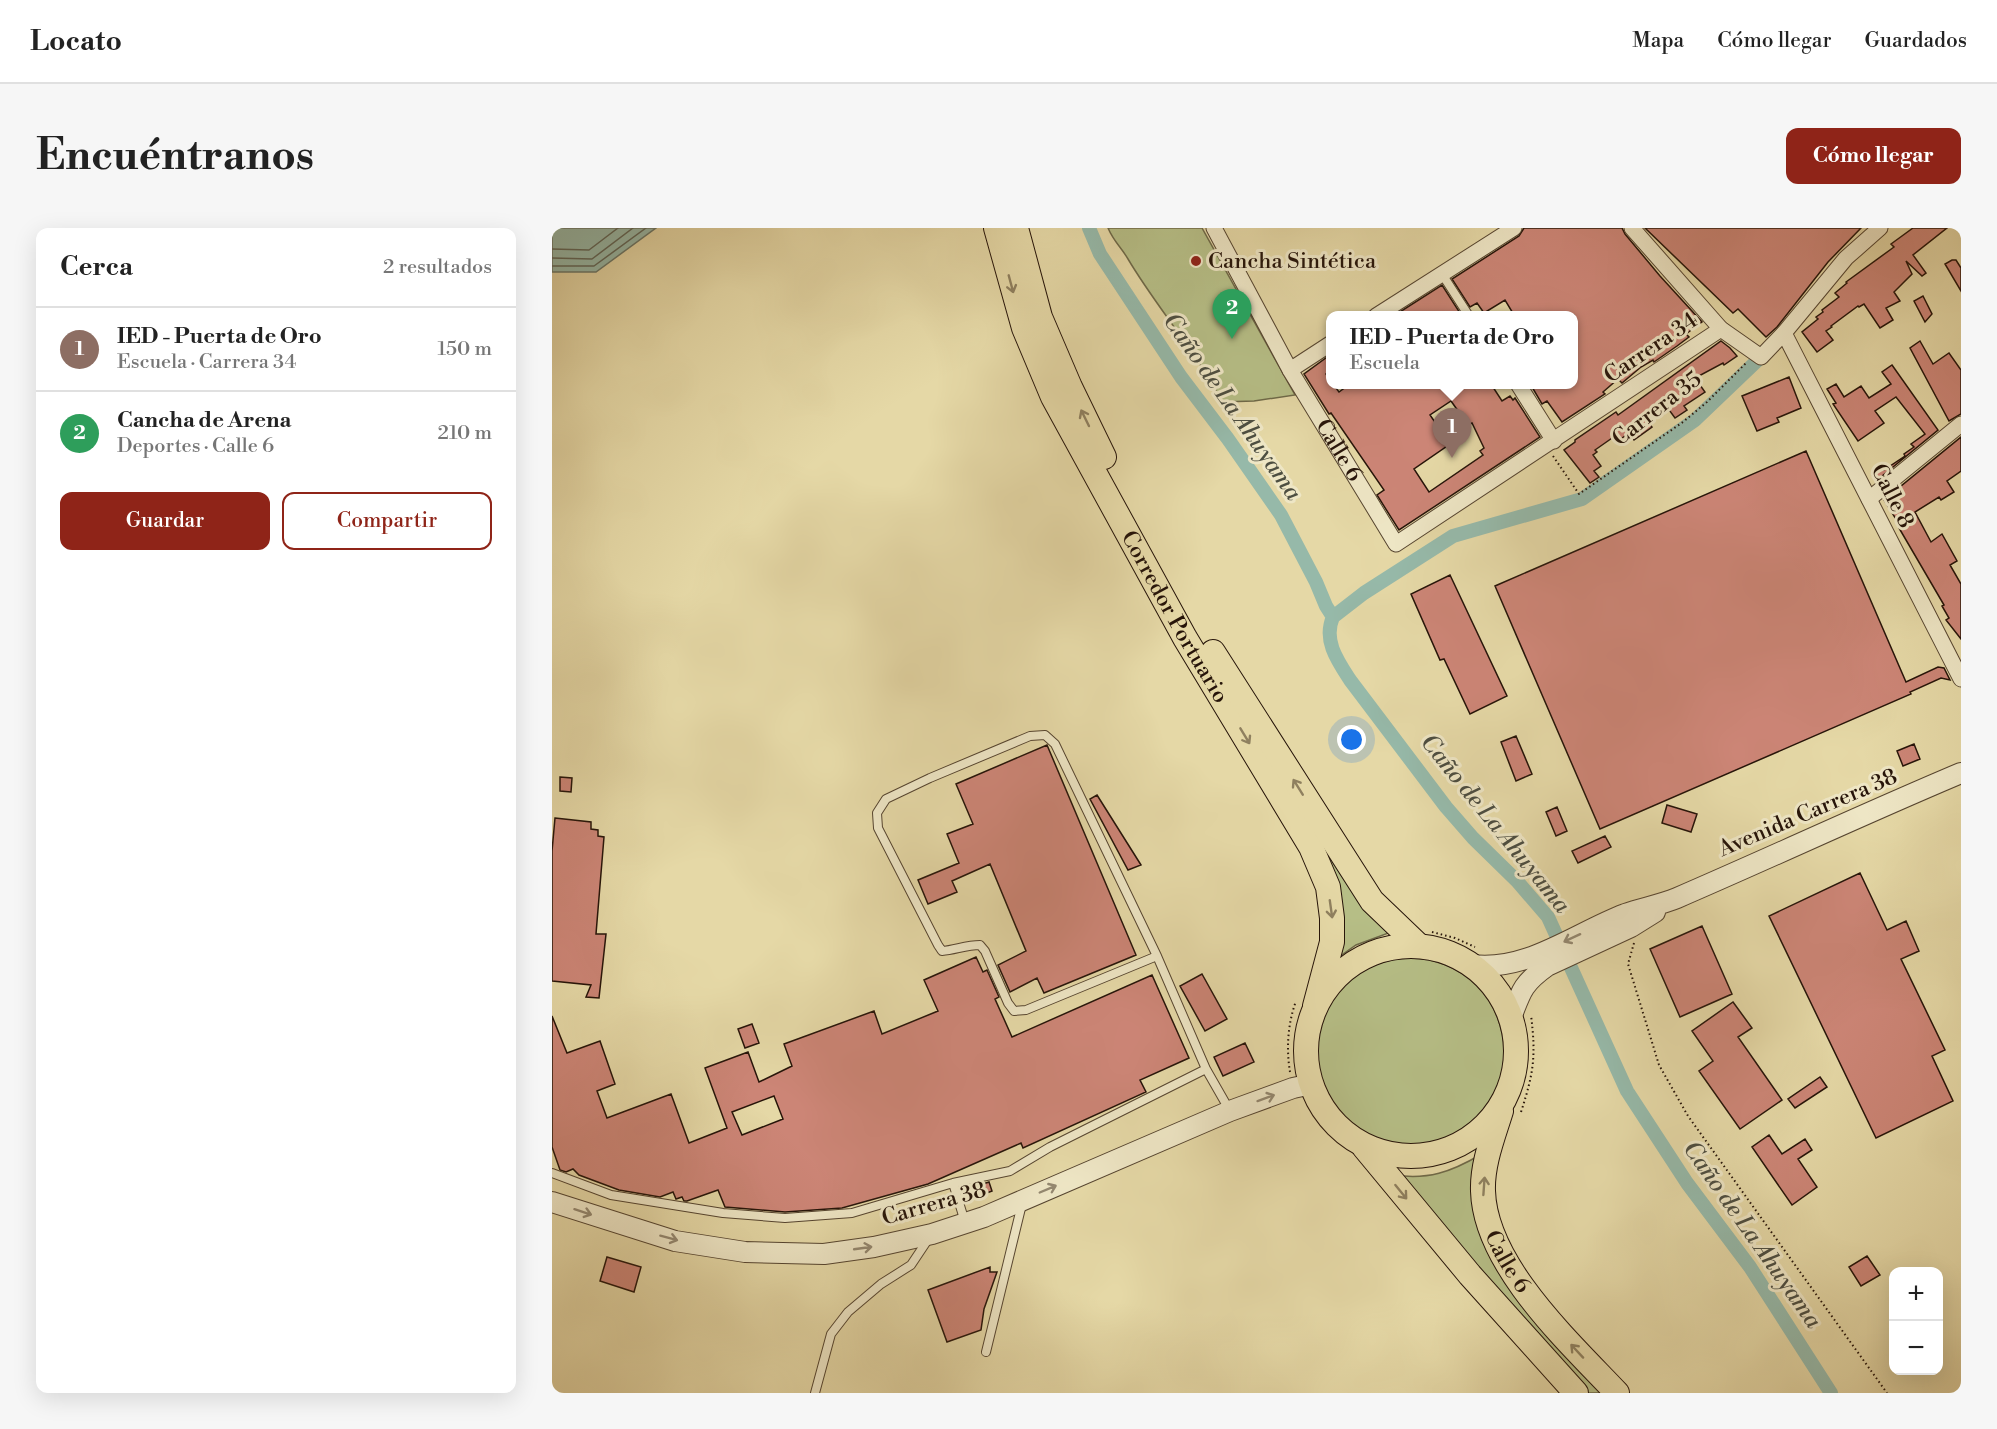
<!DOCTYPE html>
<html lang="es">
<head>
<meta charset="utf-8">
<style>
  :root { --surface:#fff; --page:#f6f6f6; --text:#222; --muted:#767676; --line:#e0e0e0; --accent:#8f2418 }
  body { margin:0; font-family:"Libre Bodoni",serif; background:var(--page); color:var(--text) }
  .controls { position:absolute; right:18px; bottom:18px; display:grid; overflow:hidden; border-radius:12px; box-shadow:0 6px 24px #0002 }
  .controls button { width:54px; height:54px; display:grid; place-items:center; padding:0; border:0; border-bottom:2px solid var(--line); background:var(--surface); color:var(--text); font:30px sans-serif }
  .you { position:absolute; left:800px; top:512px; width:21px; height:21px; margin:-15px; border:4px solid #fff; border-radius:50%; background:#1a73e8; box-shadow:0 0 0 9px #1a73e833 }
  .badge { display:grid; place-items:center; width:39px; height:39px; border-radius:50%; background:var(--accent); color:#fff; font-size:20px; font-weight:700 }
  .pin { position:absolute; translate:-50% -50px; filter:drop-shadow(0 2px 3px #0008) }
  .pin::after { content:''; position:absolute; top:32px; width:21px; height:18px; background:inherit; clip-path:polygon(0 0,100% 0,50% 100%) }
  .popup { position:absolute; left:774px; top:83px; width:252px; height:78px; box-sizing:border-box; display:grid; place-content:center; border-radius:12px; background:var(--surface); filter:drop-shadow(0 2px 4px #0005); font-size:20px; white-space:nowrap; color:var(--muted) }
  .popup b { font-size:22px; color:var(--text) }
  .popup::after { content:''; position:absolute; left:50%; top:100%; margin-left:-12px; border:12px solid transparent; border-top-color:var(--surface) }
  .list { margin:0; padding:0; list-style:none }
  h2 { display:flex; justify-content:space-between; align-items:center; height:78px; margin:0; padding:0 24px; font-size:26px }
  h2 small { font-size:20px; font-weight:400; color:var(--muted) }
  .list li { display:grid; grid-template-columns:39px 1fr auto; gap:18px; align-items:center; box-sizing:border-box; height:84px; padding:0 24px; border-top:2px solid var(--line) }
  .list b { display:block; font-size:22px; white-space:nowrap }
  .list p { margin:0; font-size:20px; white-space:nowrap; color:var(--muted) }
  .list em { font-size:20px; font-style:normal; color:var(--muted) }
  .actions { display:flex; gap:12px; padding:18px 24px }
  .actions a { flex:1; padding:14px 0; border:2px solid var(--accent); border-radius:12px; text-align:center; font-size:21px; color:var(--accent) }
  .actions .main { background:var(--accent); color:#fff }
  .map { position:relative; flex:none; width:1409px; height:1165px; overflow:hidden; border-radius:12px }
  header { display:flex; align-items:center; gap:36px; box-sizing:border-box; height:84px; padding:0 30px; background:var(--surface); border-bottom:2px solid var(--line) }
  header strong { font-size:28px }
  nav { display:flex; gap:33px; margin-inline-start:auto; font-size:21px }
  .intro { display:flex; align-items:center; justify-content:space-between; box-sizing:border-box; height:144px; padding:0 36px }
  h1 { margin:0; font-size:42px }
  .button { padding:15px 27px; border-radius:12px; background:var(--accent); color:#fff; font-size:21px; font-weight:700 }
  main { display:flex; gap:36px; padding:0 36px }
  aside { flex:1; background:var(--surface); border-radius:12px; box-shadow:0 6px 24px #0002 }
  .map>svg:first-child { display:block }
</style>
</head>
<body>
<header>
<strong>Locato</strong>
<nav><a>Mapa</a><a>Cómo llegar</a><a>Guardados</a></nav>
</header>
<div class="intro"><h1>Encuéntranos</h1><a class="button">Cómo llegar</a></div>
<main>
<aside>
<h2>Cerca<small>2 resultados</small></h2>
<ul class="list">
<li><span class="badge" style="background:#8d6e63">1</span><div><b>IED - Puerta de Oro</b><p>Escuela · Carrera 34</p></div><em>150 m</em></li>
<li><span class="badge" style="background:#2e9e5b">2</span><div><b>Cancha de Arena</b><p>Deportes · Calle 6</p></div><em>210 m</em></li>
</ul>
<div class="actions"><a class="main">Guardar</a><a>Compartir</a></div>
</aside>
<div class="map">
<svg width="1409" height="1165" viewBox="0 0 1409 1165">
  <rect width="100%" height="100%" fill="#e5d8a6"/>
  <filter id="stains"><feTurbulence type="fractalNoise" baseFrequency=".00333" numOctaves="4"/><feColorMatrix values="0 0 0 0 .2 0 0 0 0 .09 0 0 0 0 .02 0 0 0 .5 -.17"/></filter>
  <radialGradient id="worn" r=".72"><stop offset=".6" stop-color="#630" stop-opacity="0"/><stop offset="1" stop-color="#630" stop-opacity=".3"/></radialGradient>
  <path fill="#b6be86" stroke="#6e6948" stroke-width="1.5" d="M556 0H650L743 167 702 173 670 174C644 123 605 80 576 31 569 19 562 14 556 0Z
    M776 623 842 703 804 717 784 731 771 627Z
    M764 824a94 94 0 1 1 188 0a94 94 0 1 1-188 0Z
    M928 927 923 983 1054 1165H1032L842 947C876 952 899 944 928 927Z"/>
  <path fill="#96b9a9" stroke="#697769" stroke-width="1.5" d="M0 0H104L44 44H0Z"/>
  <g fill="none" stroke-linecap="round" stroke-linejoin="round">
    <path stroke="#5e6659" stroke-width="1.5" d="M0 21 37 22 66 0
      M0 30 40 31 81 0
      M0 38H42L94 0"/>
    <path stroke="#96b9a9" stroke-width="14" d="M537 0 548 26 629 149 676 211 729 287 764 354 774 378 781 389C771 412 785 432 798 452L894 579 921 610 965 653 996 689 1075 863 1135 955 1198 1039 1279 1165
      M781 389 812 365 901 308 1030 271 1143 192 1209 129"/>
  </g>
  <path fill="#cc8576" stroke="#261409" stroke-width="1.5" fill-rule="evenodd" d="M972 0H1070L1073 6 1108 48 1150 94 1134 106 1137 109 1125 118 1102 134 1101 132 1089 139 1070 155 1066 151 1051 164 1053 166 1010 194 995 173 990 176 980 159 984 156H1022V87H962L953 72 932 85 925 75 918 79 900 51 967 8Z
    M1093 0H1309L1276 34 1225 99 1214 109 1186 81 1181 85Z
    M1361 0H1395L1361 27 1374 45 1370 48 1354 33 1360 46 1342 64 1348 73 1334 80 1341 92 1328 100 1312 76 1307 79 1306 78 1279 98 1280 99 1274 103 1281 112 1265 124 1250 104 1266 91 1264 89 1271 84 1270 82 1287 69 1283 65 1295 55 1294 54 1342 19 1339 16Z
    M1400 32H1404L1409 40V63L1393 36Z
    M890 57 908 85 904 87H843Z
    M1371 68 1380 86 1373 94 1362 73Z
    M1169 113 1178 120 1185 128 1172 137 1171 135 1143 150 1153 164 1132 178 1135 182 1123 190 1115 179 1095 193 1100 199 1082 212 1077 205 1066 213 1063 208 1043 222 1045 224 1041 227 1049 238 1042 243 1047 249 1038 255 1012 222 1023 214V212L1064 184 1066 187Z
    M1368 113 1381 136 1397 125 1409 142V186L1397 193 1358 120Z
    M778 127V143L774 146 778 153V156H781L787 164 798 156H939L950 173 958 168 961 172 963 170 988 209 847 302 825 267 832 262 779 185 777 186 752 146ZM899 173 916 197 920 195 932 220 928 223 931 227 877 264 862 241 898 216 878 187Z
    M1340 137 1386 202 1324 253 1320 247 1330 240 1332 242 1353 228 1352 226 1362 219 1359 216 1373 206 1344 169 1323 183 1332 195 1306 213 1281 176 1284 175 1275 161 1284 156 1292 169 1309 158 1317 170 1339 156 1330 144Z
    M1237 149 1249 180 1225 190 1227 194 1205 203 1190 168Z
    M1409 209V243L1395 253 1402 264 1389 272 1387 269 1363 284 1379 314 1390 306 1405 333 1398 337 1409 356V411L1394 392 1397 390 1390 378 1392 377 1347 300 1349 299 1332 272Z
    M1254 223 1354 454 1386 439 1392 440 1398 452 1389 450 1358 464 1359 466 1048 601 943 358Z
    M898 347 955 468 918 486 892 431 888 432 859 366Z
    M964 508 980 546 964 553 949 514Z
    M1362 516 1368 531 1351 538 1345 523Z
    M495 517 584 727 492 765 485 750 458 764 446 737 474 723 438 636 400 653 405 664 376 676 366 652 407 635 395 606 421 596 404 556Z
    M8 549 20 550 19 564 8 563Z
    M545 567 589 637 576 642 538 571Z
    M1115 577 1145 586 1139 604 1110 595Z
    M1005 579 1015 603 1004 608 994 584Z
    M3 590 39 594V601L46 602V608L52 609 44 706H54L47 770 34 769 39 757 0 753V623Z
    M1053 608 1059 619 1026 635 1020 623Z
    M1308 645 1335 702 1354 693 1367 723 1349 731 1393 822 1380 828 1401 873 1324 910 1217 688Z
    M1150 698 1180 766 1128 789 1098 721Z
    M424 729 431 744 435 742 447 769 443 771 460 809 600 747 637 830 588 852 594 864 471 920 469 915 376 956 290 980 233 984 173 979 166 962 135 973H132L130 969 124 971 121 964 108 969 67 962 27 947 21 941 14 944 8 942 0 919V788L15 825 48 813 63 856 45 863 55 890 119 866 137 915 175 900 153 840 196 824 207 854 240 838 232 816 322 783 330 806 386 783 372 752ZM222 868 231 891 190 907 180 884Z
    M650 746 675 791 653 803 628 758Z
    M1181 774 1200 800 1186 809 1230 872 1188 901 1147 843 1161 833 1140 803Z
    M200 796 207 815 193 820 186 801Z
    M693 815 702 834 671 848 662 829Z
    M1268 849 1275 859 1243 880 1236 871Z
    M1217 907 1230 926 1253 911 1260 922 1246 931 1265 959 1240 977 1200 919Z
    M437 954 440 963 413 973 410 963Z
    M1315 1028 1328 1047 1309 1058 1297 1039Z
    M55 1029 89 1039 82 1064 48 1053Z
    M438 1039V1044H445L432 1081 429 1102 395 1114 376 1062Z"/>
  <g fill="none" stroke-linecap="round" stroke-linejoin="round">
    <g stroke="#564530" stroke-width="10">
      <path id="service" d="M890 46 917 88
        M605 728 503 516 493 507 478 508 378 550 334 571 325 585 326 600 386 717 390 723C403 722 414 717 428 717L433 723 456 775 462 783 474 782 605 728 654 841
        M0 945 59 967 171 985 233 990 300 985 401 955 458 943 498 919 654 841 678 883
        M401 955 413 994
        M434 1124 470 976
        M263 1165 279 1106 296 1084 329 1056 359 1037 377 1010"/>
    </g>
    <g stroke="#564530" stroke-width="17">
      <g id="minor">
        <path id="s1" d="M662 0 738 142 844 316 1169 101"/>
        <path d="M1080 0 1169 101 1209 129 1232 105 1294 30 1328 0"/>
        <path d="M824 88 962 0"/>
        <path d="M1232 105 1409 451"/>
        <path d="M738 142 778 116"/>
        <path d="M966 156 1002 213"/>
        <path d="M1317 271 1409 196"/>
      </g>
    </g>
    <g stroke="#564530" stroke-width="22">
      <path id="tertiary" d="M920 737C975 744 1023 705 1073 686 1090 680 1108 677 1125 670 1220 629 1314 585 1409 545
        M959 790C969 763 971 755 995 738L1079 699 1103 684
        M0 974 123 1013 193 1024 272 1026 322 1019 380 1006 432 989 678 883 741 860 760 856"/>
    </g>
    <g stroke="#261409" stroke-width="26">
      <g id="primary">
        <path id="s2" d="M444 0 472 100 501 169 633 410 759 619 776 659 780 690V714L763 778"/>
        <path d="M464 0 488 89 518 159 552 229"/>
        <path d="M661 424 820 673 867 718"/>
        <circle cx="859" cy="823" r="105"/>
        <path id="s3" d="M949 883C941 909 930 936 931 963 933 1037 1017 1114 1065 1165"/>
        <path d="M812 919 918 1047 1024 1165"/>
      </g>
    </g>
    <path stroke="#261409" stroke-width="2" stroke-dasharray="1.5 3" stroke-linecap="butt" d="M1001 228 1027 266 1131 194 1155 174 1194 135
      M880 704 903 710 923 719
      M1082 715 1076 736 1107 837 1136 888 1335 1165
      M738 844C734 820 736 795 744 773
      M969 884C982 844 984 828 979 787"/>
    <use href="#service" stroke="#eee6c5" stroke-width="8"/>
    <use href="#minor" stroke="#eee6c5" stroke-width="15"/>
    <use href="#tertiary" stroke="#eee6c5" stroke-width="20"/>
    <use href="#primary" stroke="#e5d8a6" stroke-width="24"/>
  </g>
  <defs><path id="oneway-shaft" d="M-6 0H5M1.5-3L5.5 0L1.5 3" fill="none" stroke-width="1.6" stroke-linecap="round" stroke-linejoin="round" transform="scale(1.5)"/></defs>
  <g stroke="#8f805f">
    <use href="#oneway-shaft" transform="translate(459 56) rotate(75)"/>
    <use href="#oneway-shaft" transform="translate(533 190) rotate(-116)"/>
    <use href="#oneway-shaft" transform="translate(693 508) rotate(59)"/>
    <use href="#oneway-shaft" transform="translate(746 559) rotate(-122)"/>
    <use href="#oneway-shaft" transform="translate(779 681) rotate(82)"/>
    <use href="#oneway-shaft" transform="translate(932 958) rotate(-86)"/>
    <use href="#oneway-shaft" transform="translate(849 964) rotate(51)"/>
    <use href="#oneway-shaft" transform="translate(1025 1123) rotate(-133)"/>
  </g>
  <g stroke="#948870">
    <use href="#oneway-shaft" transform="translate(1020 710) rotate(155)"/>
    <use href="#oneway-shaft" transform="translate(714 870) rotate(-20)"/>
    <use href="#oneway-shaft" transform="translate(496 961) rotate(-23)"/>
    <use href="#oneway-shaft" transform="translate(31 984) rotate(18)"/>
    <use href="#oneway-shaft" transform="translate(117 1010) rotate(15)"/>
    <use href="#oneway-shaft" transform="translate(311 1020) rotate(-8)"/>
  </g>
  <circle fill="#8f2418" stroke="#eee6c5" stroke-width="2" cx="644" cy="33" r="6"/>
  <g text-anchor="middle" dominant-baseline="central" stroke-width="6" stroke-linejoin="round" paint-order="stroke">
    <g font-size="22" fill="#261409" stroke="#eee6c5" text-anchor="start">
      <text x="656" y="33">Cancha Sintética</text>
    </g>
    <g font-size="22" fill="#261409" stroke="#eee6c5">
      <text transform="translate(1099 120) rotate(-34)">Carrera 34</text>
      <text transform="translate(1105 181) rotate(-38)">Carrera 35</text>
      <text stroke="none"><textPath href="#s1" startOffset="255">Calle 6</textPath></text>
      <text transform="translate(1340 268) rotate(63)">Calle 8</text>
      <text stroke="none"><textPath href="#s2" startOffset="430">Corredor Portuario</textPath></text>
      <text transform="translate(1256 585) rotate(-23)">Avenida Carrera 38</text>
      <text transform="translate(382 976) rotate(-16)">Carrera 38</text>
      <text stroke="none"><textPath href="#s3" startOffset="158">Calle 6</textPath></text>
    </g>
    <g font-size="24" font-style="italic" fill="#4d4e41" stroke="#eee6c5">
      <text transform="translate(680 179) rotate(55)">Caño de La Ahuyama</text>
      <text transform="translate(943 596) rotate(51)">Caño de La Ahuyama</text>
      <text transform="translate(1200 1007) rotate(55)">Caño de La Ahuyama</text>
    </g>
  </g>
  <rect width="100%" height="100%" filter="url(#stains)"/>
  <rect width="100%" height="100%" fill="url(#worn)"/>
</svg>
<div class="controls">
<button>+</button>
<button>−</button>
</div>
<div class="you"></div>
<div class="pin badge" style="left:900px;top:230px;background:#8d6e63">1</div>
<div class="popup"><b>IED - Puerta de Oro</b>Escuela</div>
<div class="pin badge" style="left:680px;top:111px;background:#2e9e5b">2</div>
</div>
</main>
</body>
</html>
